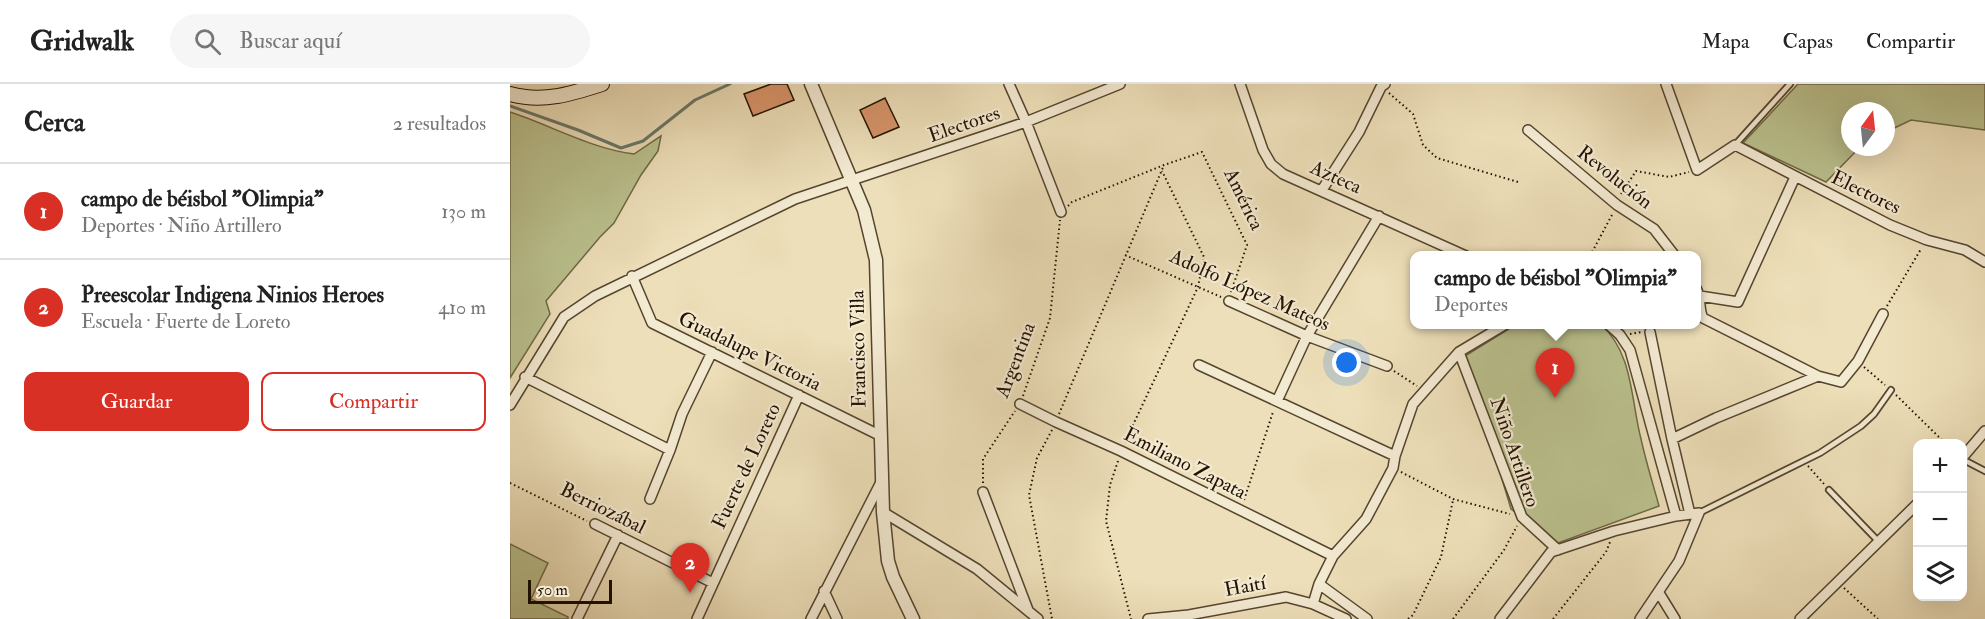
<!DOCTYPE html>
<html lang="es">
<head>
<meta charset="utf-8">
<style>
  :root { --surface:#fff; --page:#f6f6f6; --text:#222; --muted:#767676; --line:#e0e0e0; --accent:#d93025 }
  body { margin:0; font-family:"IM FELL Double Pica",serif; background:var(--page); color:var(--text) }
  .controls { position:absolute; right:18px; bottom:18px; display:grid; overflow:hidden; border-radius:12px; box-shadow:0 6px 24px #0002 }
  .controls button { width:54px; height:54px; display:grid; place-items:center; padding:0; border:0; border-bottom:2px solid var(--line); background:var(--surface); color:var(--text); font:30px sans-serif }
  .compass { position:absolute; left:1331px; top:18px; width:54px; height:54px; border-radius:50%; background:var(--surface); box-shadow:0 6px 24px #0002; rotate:15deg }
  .scale { position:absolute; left:18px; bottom:15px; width:84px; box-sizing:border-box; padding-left:6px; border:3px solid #221200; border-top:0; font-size:16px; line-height:21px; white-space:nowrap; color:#221200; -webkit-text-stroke:4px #f3ead2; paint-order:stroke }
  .you { position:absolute; left:837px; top:279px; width:21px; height:21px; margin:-15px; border:4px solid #fff; border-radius:50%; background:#1a73e8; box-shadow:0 0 0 9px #1a73e833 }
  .badge { display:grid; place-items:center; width:39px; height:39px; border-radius:50%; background:var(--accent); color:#fff; font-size:20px; font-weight:700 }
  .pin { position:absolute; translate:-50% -50px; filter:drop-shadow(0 2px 3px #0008) }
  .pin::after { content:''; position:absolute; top:32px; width:21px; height:18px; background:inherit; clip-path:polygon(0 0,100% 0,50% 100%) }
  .popup { position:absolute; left:900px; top:167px; width:291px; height:78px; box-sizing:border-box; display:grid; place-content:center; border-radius:12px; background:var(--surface); filter:drop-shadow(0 2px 4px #0005); font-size:20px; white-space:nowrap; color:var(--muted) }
  .popup b { font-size:22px; color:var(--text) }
  .popup::after { content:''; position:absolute; left:50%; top:100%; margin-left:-12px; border:12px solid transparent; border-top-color:var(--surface) }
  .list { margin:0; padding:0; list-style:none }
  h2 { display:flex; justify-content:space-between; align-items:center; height:78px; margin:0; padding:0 24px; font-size:26px }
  h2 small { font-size:20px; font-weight:400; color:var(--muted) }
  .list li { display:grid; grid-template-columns:39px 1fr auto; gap:18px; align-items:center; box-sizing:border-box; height:96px; padding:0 24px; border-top:2px solid var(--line) }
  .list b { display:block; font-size:22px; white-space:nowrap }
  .list p { margin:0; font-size:20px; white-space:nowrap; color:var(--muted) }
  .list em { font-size:20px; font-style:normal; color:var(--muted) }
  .actions { display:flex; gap:12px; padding:18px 24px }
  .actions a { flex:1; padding:14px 0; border:2px solid var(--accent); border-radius:12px; text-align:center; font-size:21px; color:var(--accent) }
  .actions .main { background:var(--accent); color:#fff }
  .icon { flex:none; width:33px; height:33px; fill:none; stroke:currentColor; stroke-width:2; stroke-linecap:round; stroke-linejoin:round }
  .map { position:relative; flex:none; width:1475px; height:535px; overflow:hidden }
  header { display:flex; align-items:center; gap:36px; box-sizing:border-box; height:84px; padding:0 30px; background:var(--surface); border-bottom:2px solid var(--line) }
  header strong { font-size:28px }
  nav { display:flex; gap:33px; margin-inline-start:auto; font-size:21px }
  .search { width:420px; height:54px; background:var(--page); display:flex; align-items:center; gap:15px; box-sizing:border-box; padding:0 21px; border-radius:33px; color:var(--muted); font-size:22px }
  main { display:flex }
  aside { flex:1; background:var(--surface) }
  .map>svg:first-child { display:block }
</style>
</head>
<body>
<header>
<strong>Gridwalk</strong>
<div class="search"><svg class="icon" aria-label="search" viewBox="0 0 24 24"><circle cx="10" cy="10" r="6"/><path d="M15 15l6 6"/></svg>Buscar aquí</div>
<nav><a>Mapa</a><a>Capas</a><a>Compartir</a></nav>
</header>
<main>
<aside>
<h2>Cerca<small>2 resultados</small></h2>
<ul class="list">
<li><span class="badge">1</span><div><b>campo de béisbol &quot;Olimpia&quot;</b><p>Deportes · Niño Artillero</p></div><em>130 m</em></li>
<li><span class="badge">2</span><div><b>Preescolar Indigena Ninios Heroes</b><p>Escuela · Fuerte de Loreto</p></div><em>410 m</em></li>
</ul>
<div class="actions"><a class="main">Guardar</a><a>Compartir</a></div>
</aside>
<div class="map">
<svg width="1475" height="535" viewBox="0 0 1475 535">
  <rect width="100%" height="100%" fill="#eddfb9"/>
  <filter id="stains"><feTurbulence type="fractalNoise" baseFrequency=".00333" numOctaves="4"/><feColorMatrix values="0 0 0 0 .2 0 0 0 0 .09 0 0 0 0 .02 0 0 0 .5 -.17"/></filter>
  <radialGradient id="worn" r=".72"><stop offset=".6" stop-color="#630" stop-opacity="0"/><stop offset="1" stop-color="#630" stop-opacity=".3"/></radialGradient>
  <path fill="#bac18e" stroke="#6e6a47" stroke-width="1.5" d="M1288 0H1475V46L1401 36 1376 48V27H1340V63H1350L1316 98 1233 59Z
    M0 28C40 41 82 65 124 70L151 52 148 67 131 91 104 139 90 153 36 217 40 230 0 294Z
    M1005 241H1091C1123 268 1121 317 1131 355 1136 378 1143 400 1149 422L1048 459 1001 425 955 272Z
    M0 460 38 479 21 515 58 533V535H0Z"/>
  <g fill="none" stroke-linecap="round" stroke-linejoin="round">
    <path stroke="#69786a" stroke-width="3" d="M0 22 68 46 111 64 133 57 185 16 220 0"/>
  </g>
  <path fill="#d69469" stroke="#221200" stroke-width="1.5" d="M261 0H277L284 16 243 32 234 10Z
    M375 14 389 43 363 54 350 26Z"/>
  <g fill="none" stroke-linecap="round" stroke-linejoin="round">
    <g stroke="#55452e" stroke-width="8">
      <path id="service" d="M1225 61 1280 0
        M1452 375 1475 387
        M1319 406 1369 458
        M1189 429 1310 369 1351 342 1364 330 1381 306"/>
    </g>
    <g stroke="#55452e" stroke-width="12">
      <path id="minor" d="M499 0 516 38 551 128
        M730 0 753 66 761 80 773 90 956 172
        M1156 0 1187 86 1225 61 1380 141 1417 156 1455 166 1475 178
        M1018 46 1107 121 1144 145 1165 172
        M812 106 849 48 871 3 875 0
        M122 192 142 239 369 351
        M1186 204C1192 215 1188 225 1193 234L1308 292 1331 298 1348 277 1373 230
        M1190 212 1228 218 1285 93
        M719 217 797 252 877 282
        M1098 240 1110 251 1120 266 1166 432
        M1140 248 1162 355 1180 430
        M949 268 1012 433 1048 466
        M689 281 885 372
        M15 293 160 366
        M767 317 797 252 869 132
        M510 320 546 338 611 367 823 472
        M0 321 54 233 85 212 285 115 516 38 610 0
        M1162 355 1206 334 1308 292
        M1452 374 1475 347
        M473 408 518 526
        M140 415 160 366 172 330 202 268
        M373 428 467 485 528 535
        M85 440 203 499
        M809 500 857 535
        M314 507 327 535
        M1149 509 1165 535
        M803 520 809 500 823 472 856 435 883 384 885 372 903 320 949 268 996 240
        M67 535 108 451
        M187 535 289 311
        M301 535 371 398
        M638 535 679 531 776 513 803 520 836 535
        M990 535 1041 468 1104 447 1166 432 1189 429 1169 477 1130 535
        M1290 535 1408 419"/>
    </g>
    <g stroke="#55452e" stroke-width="15">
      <path id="tertiary" d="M301 0 354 126 366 176 373 428 378 477 383 493 403 535"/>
    </g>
    <g stroke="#221200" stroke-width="16">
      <path id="secondary" d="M0 10C33 19 61 10 92 0"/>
    </g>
    <path stroke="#221200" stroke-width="2" stroke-dasharray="1.5 3" stroke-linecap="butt" d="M879 9 903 30 913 61 927 74 1008 98
      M1111 110 1126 87 1159 93 1179 88
      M558 122 562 118 654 81 692 68 737 161 721 208
      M615 171 711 213
      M1080 172 1103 129
      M1377 222 1411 165
      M1149 244 1160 240
      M1120 250 1132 248
      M1354 283 1375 301
      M884 287 907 302
      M1386 311 1436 360
      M513 312 540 234 550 136
      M549 330 654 81
      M542 346 527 374 519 411 542 535
      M615 358 688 203 694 173 652 87
      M608 377 600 401 596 437 621 535
      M1298 382 1314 400
      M891 388 943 415 1000 430
      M0 399 77 437
      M473 399V375L505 327
      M734 416 763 328
      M1334 504 1368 535
      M898 535 903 531 931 473 943 416
      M943 535 994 466 1007 442
      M1043 535 1096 468 1100 458"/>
    <use href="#service" stroke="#f3ead2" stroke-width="4.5"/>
    <use href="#minor" stroke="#f3ead2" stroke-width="9"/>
    <use href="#tertiary" stroke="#f3ead2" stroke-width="12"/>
    <use href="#secondary" stroke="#f3ead2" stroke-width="14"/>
  </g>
  <g text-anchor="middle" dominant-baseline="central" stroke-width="4.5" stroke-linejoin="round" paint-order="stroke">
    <g font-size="20" fill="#221200" stroke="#f3ead2">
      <text transform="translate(454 40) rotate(-19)">Electores</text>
      <text transform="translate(826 93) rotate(24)">Azteca</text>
      <text transform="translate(1105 93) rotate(38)">Revolución</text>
      <text transform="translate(1356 108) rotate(26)">Electores</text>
      <text transform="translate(734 115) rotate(64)">América</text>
      <text transform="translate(740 206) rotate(24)">Adolfo López Mateos</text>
      <text transform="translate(348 265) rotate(-91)">Francisco Villa</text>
      <text transform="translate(240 267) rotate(26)">Guadalupe Victoria</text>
      <text transform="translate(505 276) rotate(-69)">Argentina</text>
      <text transform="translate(1005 368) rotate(71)">Niño Artillero</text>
      <text transform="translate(675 379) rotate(27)">Emiliano Zapata</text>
      <text transform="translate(236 382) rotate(-65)">Fuerte de Loreto</text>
      <text transform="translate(93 424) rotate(26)">Berriozábal</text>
      <text transform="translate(735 502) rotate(-11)">Haití</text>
    </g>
  </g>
  <rect width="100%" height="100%" filter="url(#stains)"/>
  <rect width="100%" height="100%" fill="url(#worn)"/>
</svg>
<div class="controls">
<button>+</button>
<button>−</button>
<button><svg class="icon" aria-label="layers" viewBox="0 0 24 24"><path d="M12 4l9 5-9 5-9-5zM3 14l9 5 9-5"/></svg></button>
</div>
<svg class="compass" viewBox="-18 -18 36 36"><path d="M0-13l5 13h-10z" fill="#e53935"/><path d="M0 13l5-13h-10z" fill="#767676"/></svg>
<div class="scale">50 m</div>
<div class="you"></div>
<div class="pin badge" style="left:1045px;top:314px">1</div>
<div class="popup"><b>campo de béisbol &quot;Olimpia&quot;</b>Deportes</div>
<div class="pin badge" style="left:180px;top:509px">2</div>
</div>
</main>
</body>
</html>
